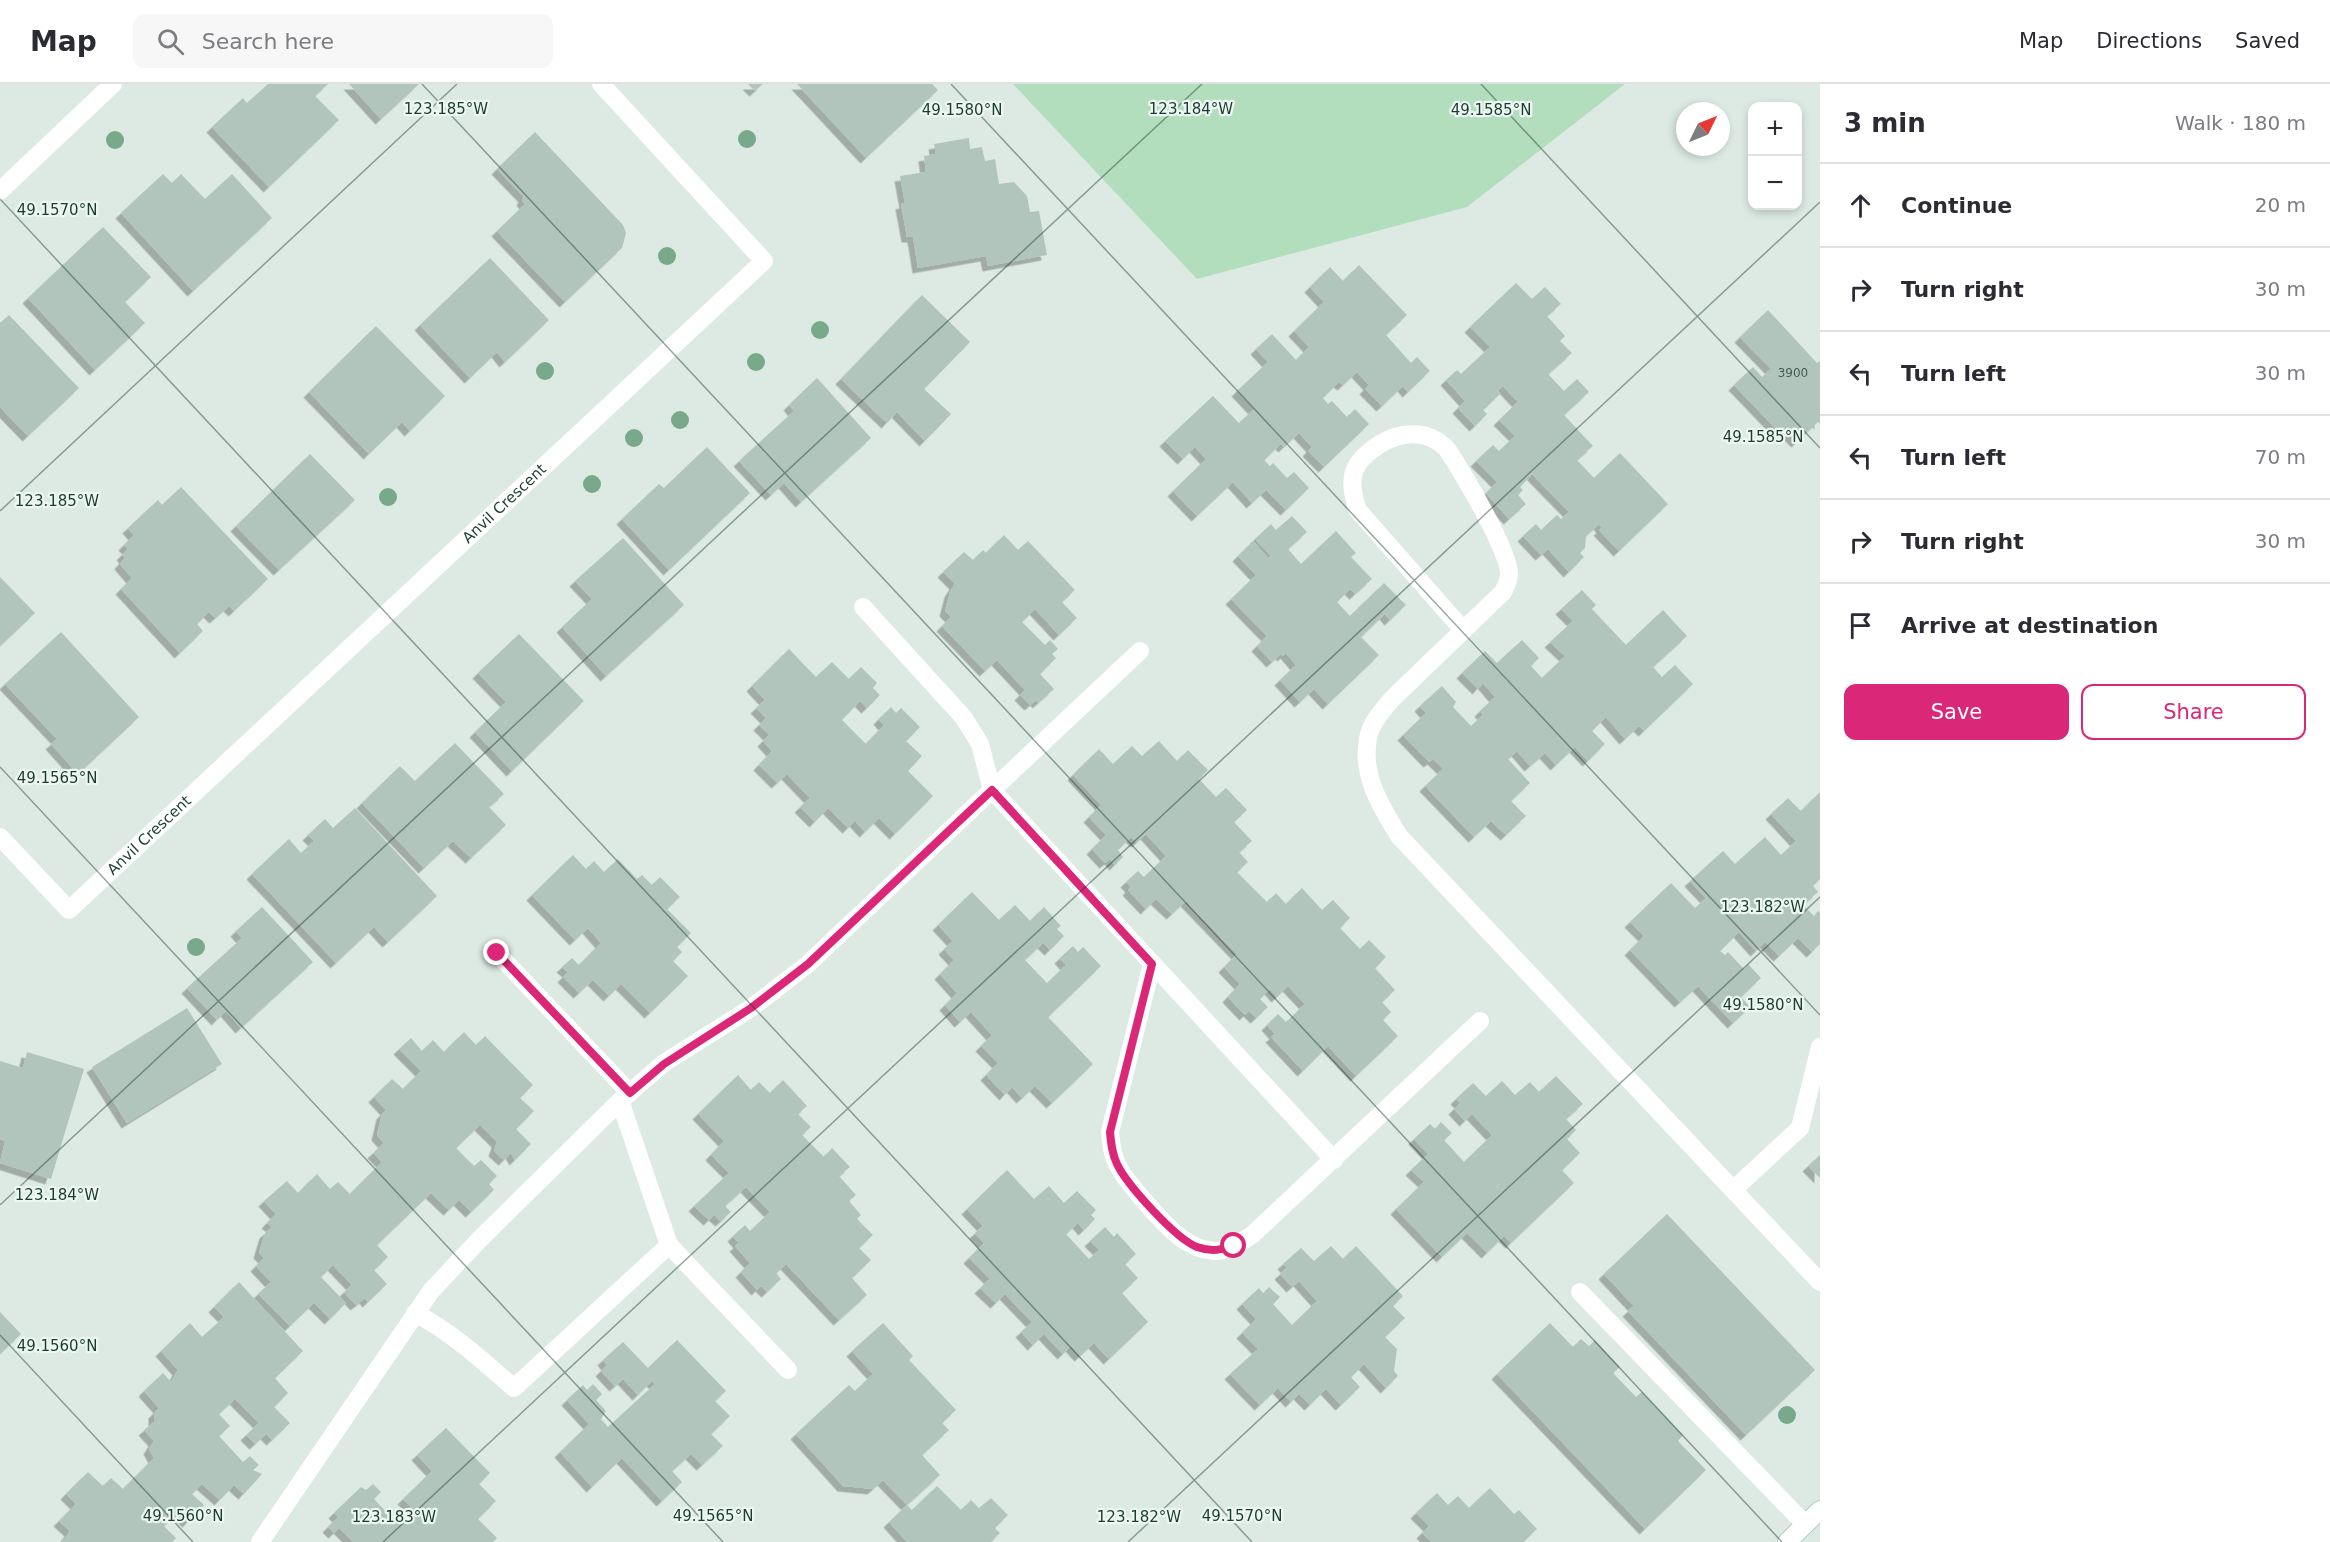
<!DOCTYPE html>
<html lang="en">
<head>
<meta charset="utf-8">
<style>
  :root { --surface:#fff; --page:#f7f7f7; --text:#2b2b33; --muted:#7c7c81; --line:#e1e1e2; --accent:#db2777 }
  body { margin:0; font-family:"DejaVu Sans",sans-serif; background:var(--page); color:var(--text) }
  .controls { position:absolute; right:18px; top:18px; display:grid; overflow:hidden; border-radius:12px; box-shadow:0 3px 9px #0003 }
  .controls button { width:54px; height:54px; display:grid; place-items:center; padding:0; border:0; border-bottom:2px solid var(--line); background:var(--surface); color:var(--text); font:30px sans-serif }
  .compass { position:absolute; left:1676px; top:18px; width:54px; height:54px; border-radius:50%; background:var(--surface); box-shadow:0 3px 9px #0003; rotate:47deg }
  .stop { position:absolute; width:18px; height:18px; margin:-14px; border:4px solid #db2777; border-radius:50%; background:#fff }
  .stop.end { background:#db2777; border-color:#fff; box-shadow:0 2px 6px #0008 }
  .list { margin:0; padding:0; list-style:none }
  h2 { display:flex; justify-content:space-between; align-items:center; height:78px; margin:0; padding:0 24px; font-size:26px }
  h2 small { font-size:20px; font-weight:400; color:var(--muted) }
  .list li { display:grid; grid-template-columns:39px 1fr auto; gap:18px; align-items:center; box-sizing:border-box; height:84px; padding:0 24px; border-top:2px solid var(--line) }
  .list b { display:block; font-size:22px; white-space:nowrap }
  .list em { font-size:20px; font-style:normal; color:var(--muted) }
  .actions { display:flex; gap:12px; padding:18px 24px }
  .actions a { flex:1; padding:14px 0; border:2px solid var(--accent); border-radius:12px; text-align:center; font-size:21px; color:var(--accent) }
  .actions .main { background:var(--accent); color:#fff }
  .icon { flex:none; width:33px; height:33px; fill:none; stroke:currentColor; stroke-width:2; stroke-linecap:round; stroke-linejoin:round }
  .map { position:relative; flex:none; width:1820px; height:1458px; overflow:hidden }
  header { display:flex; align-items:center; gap:36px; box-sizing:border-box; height:84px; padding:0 30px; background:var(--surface); border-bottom:2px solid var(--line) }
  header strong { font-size:28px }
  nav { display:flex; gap:33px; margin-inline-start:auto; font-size:21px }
  .search { width:420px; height:54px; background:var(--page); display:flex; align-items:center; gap:15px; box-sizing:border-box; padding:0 21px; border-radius:12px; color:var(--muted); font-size:22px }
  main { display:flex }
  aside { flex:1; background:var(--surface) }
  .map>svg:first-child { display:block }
</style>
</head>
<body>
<header>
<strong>Map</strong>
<div class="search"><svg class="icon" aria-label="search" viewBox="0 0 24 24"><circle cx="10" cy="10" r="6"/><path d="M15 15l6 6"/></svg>Search here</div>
<nav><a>Map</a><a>Directions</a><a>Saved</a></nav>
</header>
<main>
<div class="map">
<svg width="1820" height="1458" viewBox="0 0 1820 1458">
  <defs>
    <filter id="shadow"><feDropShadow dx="-5.5" dy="5.5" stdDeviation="0" flood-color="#0004"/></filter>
  </defs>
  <rect width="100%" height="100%" fill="#ddeae4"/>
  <path fill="#b3debd" d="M1013 0H1625L1467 123 1197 195Z"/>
  <path fill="#b2c5bd" filter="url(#shadow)" d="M268 0H328L315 12 339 36 269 103 212 43 243 14 247 19Z
    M349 0H419L381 35Z
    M748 0H763L755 7Z
    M797 0H932L938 6 866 74Z
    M535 48 623 141 626 149 622 164 565 218 497 147 525 120 522 116 524 113 497 85Z
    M969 54 970 65 982 63 985 77 995 75 999 100 1014 98 1027 112 1030 128 1039 127 1047 171 988 182 986 172 918 184 913 153H907L901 120 905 119 900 92 926 88 924 72 936 70 934 60Z
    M163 90 172 99 181 90 205 115 232 90 272 134 193 207 121 129Z
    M103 143 151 193 125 218 145 239 95 286 28 214Z
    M490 174 549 236 505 278 497 268 470 294 420 241Z
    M1359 181 1407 231 1386 251 1411 279 1417 273 1430 287 1408 308 1403 302 1382 322 1365 305 1369 301 1357 288 1343 301 1339 298 1323 314 1328 320 1332 317 1347 333 1355 325 1369 340 1324 383 1308 367 1312 363 1299 349 1284 363 1281 360 1264 376 1270 382 1273 379 1287 394 1294 388 1309 404 1286 426 1266 406 1252 419 1233 398 1197 432 1173 407 1206 375 1195 363 1183 375 1165 357 1213 312 1239 339 1254 325 1237 307 1268 278 1256 265 1272 250 1296 276 1309 263 1294 247 1324 218 1310 203 1330 183 1343 197Z
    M1516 199 1532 215 1545 203 1561 220 1547 232 1565 252 1560 257 1572 269 1548 290 1564 307 1577 295 1589 308 1564 331 1593 362 1577 376 1594 394 1620 369 1668 420 1619 467 1599 446 1602 444 1599 440 1586 452 1585 464 1580 469 1584 473 1569 488 1548 465 1541 471 1523 452 1536 440 1541 446 1557 431 1561 435 1569 428 1532 390 1520 403 1523 406 1518 411 1526 420 1509 435 1486 409 1497 398 1476 377 1493 361 1499 367 1515 352 1499 336 1518 318 1503 302 1498 306 1500 310 1483 326 1487 330 1475 342 1458 324 1465 317 1446 296 1457 286 1461 290 1490 263 1470 243Z
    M922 211 970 258 924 305 951 330 925 357 897 328 887 339 841 295Z
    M1768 226 1817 279 1820 277V340L1818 338 1797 358 1785 346 1781 350 1734 301 1753 283 1762 293 1771 285 1740 253Z
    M9 231 79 304 28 352 0 323V239Z
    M376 242 445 312 410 347 402 338 369 370 309 308Z
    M817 294 871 354 801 418 784 399 771 411 739 377 794 327 789 321Z
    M707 363 750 409 669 486 622 435 659 400 664 404Z
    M310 370 355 416 279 486 236 442Z
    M181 403 268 495 234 527 229 522 215 534 209 528 197 540 203 547 180 569 121 505 132 494 120 480 125 474 122 471 128 465 124 461 134 451 128 444 158 416 162 421Z
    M1292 432 1307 448 1288 465 1301 480 1336 447 1356 469 1351 473 1372 495 1355 510 1350 505 1337 518 1350 532 1384 499 1406 521 1390 536 1385 530 1361 553 1379 571 1328 620 1314 605 1300 618 1280 596 1296 581 1286 569 1283 572 1281 570 1272 578 1257 562 1267 552 1231 515 1256 491 1238 472 1253 457 1268 474 1271 472 1255 455 1271 440 1276 446Z
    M1004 451 1018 466 1028 457 1075 506 1062 518 1077 534 1059 551 1035 525 1022 538 1045 561 1050 556 1058 565 1052 570 1056 574 1040 590 1054 605 1038 619 1036 616 1030 621 1020 611 1025 606 997 576 985 587 942 542 951 533 945 527 950 508 955 500 943 488 964 468 973 476 983 466 986 469Z
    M623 454 684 521 606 592 562 543 592 515 575 497Z
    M0 493 35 529 0 562Z
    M1582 506 1596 521 1592 525 1626 561 1663 526 1687 552 1653 583 1662 593 1675 581 1693 600 1644 647 1639 642 1625 655 1606 633 1592 647 1605 660 1588 677 1575 663 1556 681 1545 669 1530 682 1517 667 1508 675 1530 699 1511 717 1526 732 1506 751 1491 737 1474 753 1425 702 1443 685 1433 675 1429 678 1403 651 1426 629 1420 622 1442 602 1456 618 1453 623 1471 642 1483 631 1480 627 1495 613 1483 599 1478 605 1462 589 1485 567 1497 579 1522 556 1539 574 1531 582 1542 594 1565 572 1550 558 1573 537 1561 525Z
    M61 548 139 633 78 690 51 660 57 655 5 600Z
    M519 550 584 617 512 687 475 648 506 618 478 589Z
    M789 565 816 593 832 578 849 595 861 583 877 599 873 604 880 611 867 624 860 617 842 636 866 660 884 641 879 635 891 623 896 629 901 624 920 643 906 657 922 672 908 687 933 712 895 750 879 734 865 748 855 737 848 744 828 724 815 738 800 723 810 714 787 690 777 699 759 681 772 667 763 657 769 651 759 641 766 634 756 624 765 616 752 602Z
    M1159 657 1177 677 1188 666 1208 686 1199 695 1216 713 1226 704 1247 726 1234 738 1252 757 1239 768 1248 778 1237 788 1267 818 1276 809 1286 820 1302 804 1322 826 1333 816 1350 834 1340 844 1360 865 1369 856 1386 873 1375 884 1395 906 1382 918 1391 928 1383 936 1398 952 1356 992 1328 962 1303 987 1271 953 1275 950 1267 941 1278 930 1286 938 1305 920 1288 902 1277 913 1270 905 1260 915 1268 923 1256 934 1249 927 1245 931 1228 913 1240 900 1224 883 1237 870 1186 817 1172 830 1156 815 1146 825 1128 806 1131 803 1126 798 1138 787 1144 793 1166 772 1146 750 1137 758 1131 753 1118 766 1123 773 1115 781 1110 775 1105 779 1092 765 1106 751 1089 733 1101 721 1073 691 1099 665 1113 680 1132 662 1142 672Z
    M455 659 504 710 489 723 506 741 471 774 453 757 424 784 362 719 400 682 415 697Z
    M1820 708V795L1813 802 1818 808 1803 821 1814 832 1818 827 1820 829V860L1812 868 1798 854 1779 872 1765 858 1756 867 1739 848 1720 867 1725 871 1728 868 1744 885 1748 880 1761 894 1741 913 1750 923 1733 939 1698 902 1680 918 1630 866 1644 852 1630 838 1671 799 1695 824 1706 814 1690 797 1723 767 1735 780 1765 753 1781 771 1796 757 1771 730 1788 714 1801 727Z
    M355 724 437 812 388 858 374 843 336 879 252 790 289 755 301 769 314 757 308 751 325 735 333 744Z
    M573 771 586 785 594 777 604 788 618 775 637 795 642 791 652 801 660 793 680 813 667 825 691 849 677 863 682 868 673 877 688 892 650 929 621 900 609 912 593 896 579 909 563 893 568 888 562 883 572 874 579 881 601 859 588 844 575 856 532 811Z
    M972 808 999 836 1015 821 1030 837 1044 823 1061 842 1057 845 1064 852 1050 866 1043 859 1025 876 1047 899 1066 881 1060 874 1073 862 1078 868 1083 863 1101 882 1048 933 1093 980 1052 1019 1035 1002 1022 1014 1012 1003 1005 1011 986 991 998 979 981 962 992 951 971 928 960 938 945 921 957 909 940 890 954 876 944 865 953 857 938 841Z
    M262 823 313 878 241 944 226 927 217 936 187 904 242 854 236 847Z
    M187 924 222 980 127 1039 92 983Z
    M464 948 476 961 485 952 533 1001 520 1014 534 1027 516 1045 531 1060 515 1076 511 1069 504 1076 494 1067 497 1058 480 1041 456 1064 474 1082 481 1076 497 1092 489 1100 494 1106 471 1128 459 1116 449 1126 431 1109 377 1161 388 1173 374 1186 387 1200 368 1218 365 1214 356 1221 344 1208 352 1201 333 1181 321 1193 346 1219 330 1235 314 1219 290 1242 258 1210 271 1198 256 1182 264 1174 259 1169 265 1149 272 1143 267 1139 276 1130 264 1117 287 1097 298 1109 317 1090 330 1105 338 1098 350 1110 382 1078 373 1069 384 1059 377 1051 382 1030 386 1026 374 1013 392 995 403 1005 421 987 399 965 411 954 422 967 433 956 444 968Z
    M27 968 84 985 51 1095 0 1079 5 1057 0 1055V977L23 984Z
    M738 991 751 1006 759 998 770 1009 783 996 807 1022 798 1030 811 1043 802 1051 824 1073 832 1064 850 1083 839 1092 856 1111 849 1117 861 1131 857 1135 873 1151 859 1164 871 1176 852 1194 867 1211 839 1236 786 1180 776 1189 781 1195 767 1208 761 1202 757 1206 741 1188 750 1179 735 1162 739 1159 733 1152 745 1141 750 1147 770 1128 746 1103 725 1122 731 1128 721 1137 714 1131 709 1136 694 1122 729 1089 711 1071 724 1057 698 1030Z
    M1556 992 1583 1020 1566 1035 1576 1046 1567 1055 1580 1069 1562 1086 1574 1099 1511 1159 1504 1152 1487 1169 1467 1149 1442 1173 1396 1125 1424 1098 1411 1086 1428 1070 1414 1055 1430 1040 1435 1045 1441 1038 1452 1049 1444 1056 1464 1078 1492 1051 1472 1030 1465 1037 1454 1025 1460 1019 1456 1015 1473 999 1486 1012 1502 997 1515 1011 1530 998 1539 1008Z
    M1820 1071V1094L1808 1082Z
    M1007 1086 1034 1115 1049 1102 1064 1119 1077 1107 1096 1126 1091 1131 1095 1135 1084 1146 1078 1139 1066 1150 1089 1175 1099 1166 1090 1157 1105 1143 1114 1153 1117 1149 1136 1170 1125 1180 1138 1194 1122 1209 1148 1238 1109 1275 1094 1259 1080 1272 1071 1262 1063 1270 1044 1250 1033 1261 1021 1248 1032 1238 1005 1210 996 1219 980 1204 990 1195 969 1174 984 1159 975 1149 983 1142 967 1125Z
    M1667 1130 1815 1286 1746 1351 1628 1227 1634 1222 1604 1190Z
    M1331 1162 1343 1175 1356 1162 1403 1212 1393 1222 1405 1234 1385 1253 1397 1265 1394 1287 1398 1292 1386 1304 1364 1280 1351 1293 1360 1303 1341 1321 1326 1305 1310 1321 1299 1310 1291 1318 1278 1304 1260 1321 1230 1290 1258 1265 1242 1249 1256 1235 1242 1220 1259 1204 1263 1209 1269 1203 1280 1213 1273 1220 1292 1241 1317 1217 1299 1197 1292 1203 1280 1190 1287 1184 1283 1180 1301 1164 1314 1177Z
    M239 1198 303 1267 275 1294 288 1309 274 1323 290 1339 272 1356 266 1350 255 1360 246 1351 259 1339 235 1315 219 1330 230 1342 219 1352 243 1378 250 1372 259 1381 253 1386 262 1390 244 1410 234 1401 220 1416 202 1400 192 1410 204 1421 188 1438 178 1428 164 1442 176 1454 172 1458H62L70 1447 59 1437 76 1420 66 1410 88 1388 103 1402 111 1394 123 1405 154 1374 149 1365 154 1357 144 1346 154 1338V1329L159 1324 144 1307 163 1289 171 1298 178 1286 161 1267 190 1239 202 1253 224 1233 214 1223Z
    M0 1228 21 1250 0 1270Z
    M883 1239 913 1272 909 1276 956 1326 942 1339 949 1346 922 1371 940 1391 907 1421 912 1426 937 1402 961 1426 971 1416 979 1424 991 1414 1008 1431 995 1444 1000 1449 991 1458H907L889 1438 907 1421 883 1396 873 1405 843 1402 796 1350 849 1301 855 1307 873 1290 852 1267Z
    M1550 1239 1573 1263 1581 1255 1589 1262 1595 1256 1620 1283 1613 1289 1636 1313 1642 1308 1683 1351 1678 1357 1706 1386 1645 1445 1497 1290Z
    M677 1256 726 1307 715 1317 730 1332 711 1350 723 1362 702 1381 691 1370 672 1387 682 1398 662 1417 622 1374 592 1403 560 1368 589 1340 567 1316 583 1301 587 1306 593 1300 602 1310 596 1316 606 1327 601 1335 608 1343 655 1300 652 1297 638 1311 623 1295 615 1302 601 1287 607 1281 603 1276 623 1258 648 1284Z
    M446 1344 490 1389 479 1400 496 1417 478 1435 497 1454 493 1458H353L339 1444 334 1449 328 1443 338 1433 334 1429 361 1403 366 1406 373 1400 381 1408 374 1415 396 1438 411 1423 403 1415 432 1387 417 1371Z
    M1490 1404 1514 1430 1519 1426 1537 1445 1523 1458H1431L1422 1449 1429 1442 1416 1429 1437 1409 1448 1421 1458 1412 1469 1424Z"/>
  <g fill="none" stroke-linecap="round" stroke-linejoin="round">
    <g stroke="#afcbc0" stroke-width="20">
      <path id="secondary" d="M1787 1458 1820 1426"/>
    </g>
    <path stroke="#fff" stroke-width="18" d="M863 523 964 634 980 660 992 706 1140 567
      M1463 546 1357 425C1354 412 1350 401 1354 388 1356 381 1362 374 1368 369 1391 349 1424 341 1447 365 1462 388 1509 466 1509 490 1509 497 1506 502 1503 508L1392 615C1382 627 1370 640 1368 655 1361 691 1381 723 1399 752L1820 1198
      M497 869 630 1009
      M1152 880 1110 1048C1111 1059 1112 1070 1117 1080 1125 1097 1167 1145 1184 1156 1192 1162 1204 1166 1214 1167 1228 1168 1241 1158 1252 1151L1480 937
      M620 1017 669 1161 788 1286
      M1733 1106 1800 1044 1820 963
      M1580 1208 1805 1440
      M415 1229C453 1249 483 1277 514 1304L669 1161
      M260 1458 431 1207 478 1157 620 1017 664 979 751 924 808 880 992 706 1334 1076"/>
    <g stroke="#fff" stroke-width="18">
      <path d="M0 107 113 0"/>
      <path id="s1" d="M0 753 69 826 764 177 601 0"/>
    </g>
    <use href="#secondary" stroke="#fff" stroke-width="18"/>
  </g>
  <g fill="#78a98a">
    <circle cx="747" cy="55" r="9"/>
    <circle cx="115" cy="56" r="9"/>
    <circle cx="667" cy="172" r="9"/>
    <circle cx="820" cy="246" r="9"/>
    <circle cx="756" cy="278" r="9"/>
    <circle cx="545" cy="287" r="9"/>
    <circle cx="680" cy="336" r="9"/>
    <circle cx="634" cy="354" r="9"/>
    <circle cx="592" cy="400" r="9"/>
    <circle cx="388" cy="413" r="9"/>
    <circle cx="196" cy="863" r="9"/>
    <circle cx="1787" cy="1331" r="9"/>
  </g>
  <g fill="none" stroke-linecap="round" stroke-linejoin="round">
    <path stroke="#db2777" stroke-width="8" d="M497 869 630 1009 664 980 751 924 808 880 992 706 1152 880 1110 1048C1111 1059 1112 1070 1117 1080 1127 1101 1176 1155 1197 1163 1211 1168 1221 1166 1234 1162"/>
  </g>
  <path fill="none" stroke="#1d3b32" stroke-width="1.5" stroke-opacity="0.45" d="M422 0 1782 1458M951 0 1820 931M1481 0 1820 364M0 115 1252 1458M0 427 457 0M0 683 723 1458M0 1121 1202 0M0 1251 193 1458M383 1458 1820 118M1128 1458 1820 813"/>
  <g text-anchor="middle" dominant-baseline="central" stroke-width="4.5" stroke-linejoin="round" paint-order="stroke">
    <g font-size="12" fill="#425e55">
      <text x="1793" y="289">3900</text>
    </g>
    <g font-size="15" fill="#1d3b32" stroke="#edf7f2">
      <text stroke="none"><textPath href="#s1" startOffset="696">Anvil Crescent</textPath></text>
      <text stroke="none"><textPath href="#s1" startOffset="210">Anvil Crescent</textPath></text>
    </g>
  </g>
  <g font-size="15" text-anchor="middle" fill="#1d3b32" stroke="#edf7f2" stroke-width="4.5" stroke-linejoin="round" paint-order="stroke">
    <text x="446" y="30">123.185°W</text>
    <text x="1191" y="30">123.184°W</text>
    <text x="962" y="31">49.1580°N</text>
    <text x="1491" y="31">49.1585°N</text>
    <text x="57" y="131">49.1570°N</text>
    <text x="1763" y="358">49.1585°N</text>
    <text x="57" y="422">123.185°W</text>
    <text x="57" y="699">49.1565°N</text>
    <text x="1763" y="828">123.182°W</text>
    <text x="1763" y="926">49.1580°N</text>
    <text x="57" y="1116">123.184°W</text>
    <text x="57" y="1267">49.1560°N</text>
    <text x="183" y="1437">49.1560°N</text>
    <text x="713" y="1437">49.1565°N</text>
    <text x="1242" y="1437">49.1570°N</text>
    <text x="394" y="1438">123.183°W</text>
    <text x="1139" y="1438">123.182°W</text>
  </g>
</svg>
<div class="controls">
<button>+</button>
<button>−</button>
</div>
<svg class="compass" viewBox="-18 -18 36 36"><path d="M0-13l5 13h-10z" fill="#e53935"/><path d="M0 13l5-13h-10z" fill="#7c7c81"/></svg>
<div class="stop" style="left:1234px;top:1162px"></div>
<div class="stop end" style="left:497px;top:869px"></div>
</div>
<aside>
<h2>3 min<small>Walk · 180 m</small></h2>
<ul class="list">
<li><svg class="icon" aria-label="ahead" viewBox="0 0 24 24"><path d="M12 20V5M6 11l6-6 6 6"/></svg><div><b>Continue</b></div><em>20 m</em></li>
<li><svg class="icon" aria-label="right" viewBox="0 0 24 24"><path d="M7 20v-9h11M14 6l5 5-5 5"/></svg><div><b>Turn right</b></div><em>30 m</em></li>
<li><svg class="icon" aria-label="left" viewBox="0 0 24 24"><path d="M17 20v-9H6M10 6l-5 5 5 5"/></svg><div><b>Turn left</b></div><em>30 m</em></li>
<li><svg class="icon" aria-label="left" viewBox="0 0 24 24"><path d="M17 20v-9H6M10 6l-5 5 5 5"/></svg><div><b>Turn left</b></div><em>70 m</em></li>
<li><svg class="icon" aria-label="right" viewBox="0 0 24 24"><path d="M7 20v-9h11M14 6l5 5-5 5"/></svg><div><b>Turn right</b></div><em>30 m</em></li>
<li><svg class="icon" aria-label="arrive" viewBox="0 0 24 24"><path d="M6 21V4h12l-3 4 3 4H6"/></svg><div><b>Arrive at destination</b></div></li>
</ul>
<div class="actions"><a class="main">Save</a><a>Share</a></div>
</aside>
</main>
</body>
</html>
